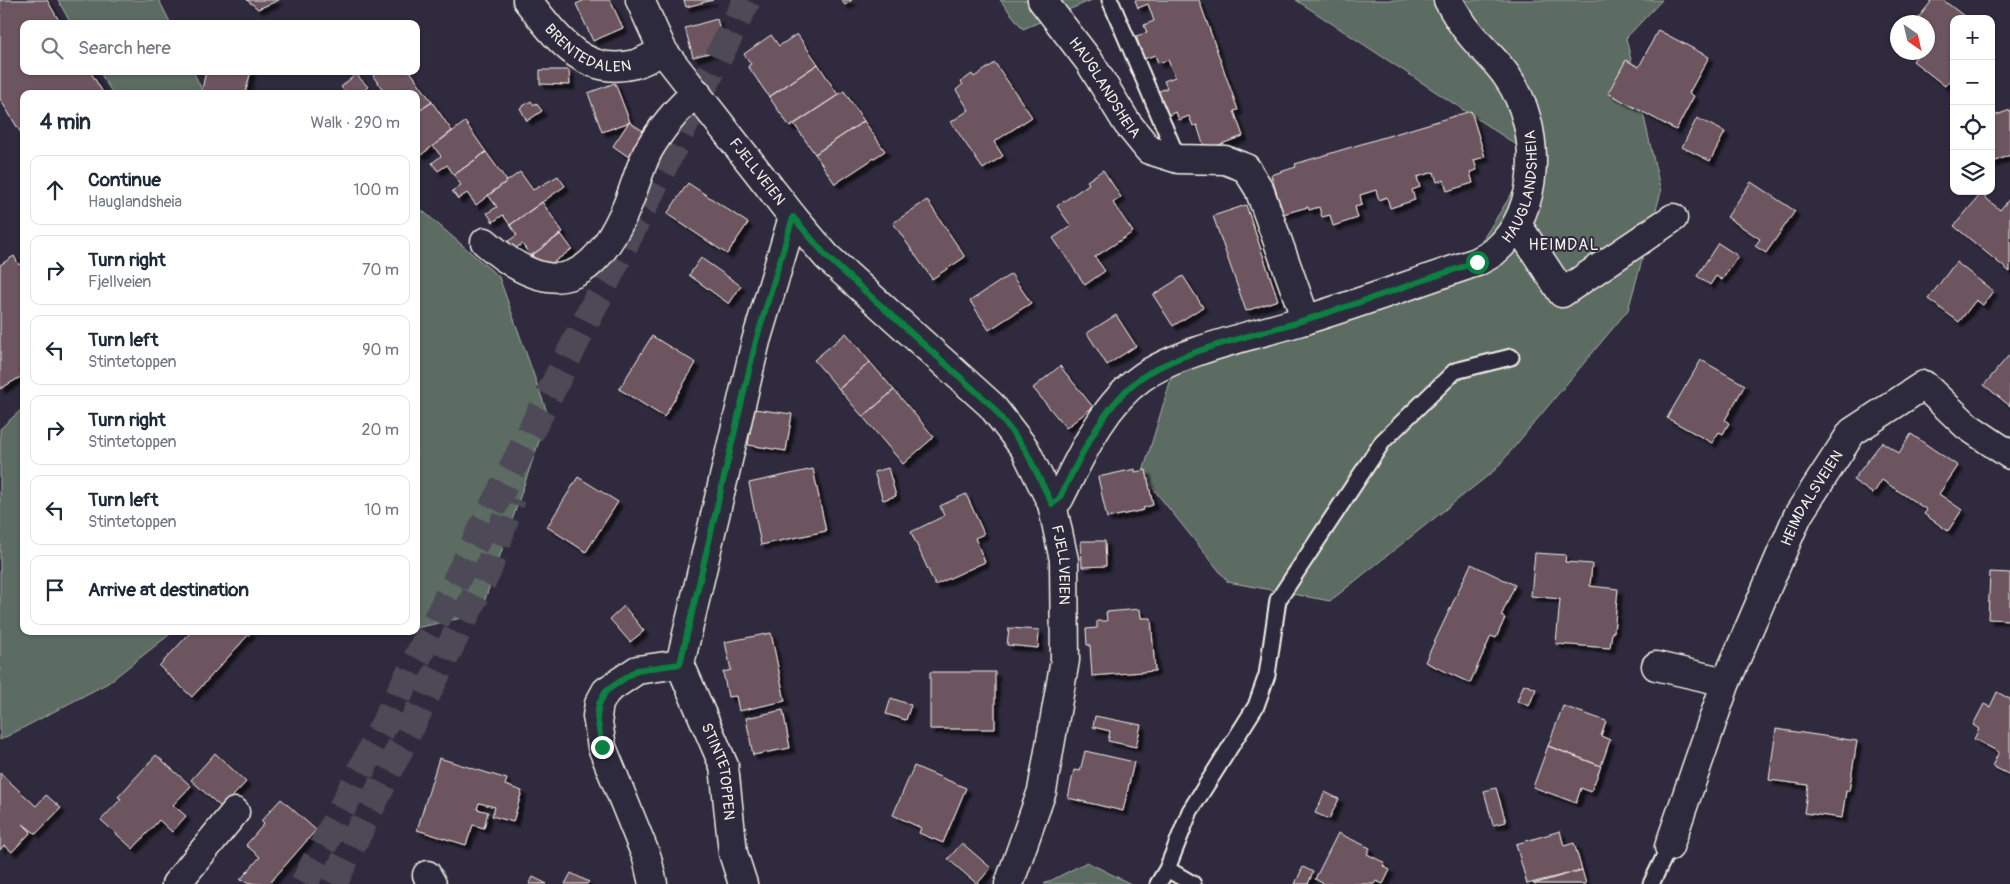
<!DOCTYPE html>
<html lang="en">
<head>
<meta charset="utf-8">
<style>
  :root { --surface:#fff; --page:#f6f6f7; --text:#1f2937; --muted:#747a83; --line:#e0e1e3 }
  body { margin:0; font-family:Pangolin,sans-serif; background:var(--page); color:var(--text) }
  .controls { position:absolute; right:15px; top:15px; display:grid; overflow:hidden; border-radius:10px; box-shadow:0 1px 4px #0004 }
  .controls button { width:45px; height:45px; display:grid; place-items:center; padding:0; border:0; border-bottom:1px solid var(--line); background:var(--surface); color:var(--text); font:25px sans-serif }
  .compass { position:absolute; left:1890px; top:15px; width:45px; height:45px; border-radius:50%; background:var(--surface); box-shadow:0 1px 4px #0004; rotate:146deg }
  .stop { position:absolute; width:15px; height:15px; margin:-11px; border:4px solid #0b8043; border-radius:50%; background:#fff }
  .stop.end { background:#0b8043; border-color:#fff; box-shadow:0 1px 5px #0008 }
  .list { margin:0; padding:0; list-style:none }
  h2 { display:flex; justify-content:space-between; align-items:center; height:65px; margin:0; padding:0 20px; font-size:21px }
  h2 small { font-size:16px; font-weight:400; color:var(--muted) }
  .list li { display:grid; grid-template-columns:32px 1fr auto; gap:15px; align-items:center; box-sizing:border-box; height:70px; margin:0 10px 10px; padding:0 10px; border:1px solid var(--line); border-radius:10px }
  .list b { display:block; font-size:19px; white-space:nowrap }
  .list p { margin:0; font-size:16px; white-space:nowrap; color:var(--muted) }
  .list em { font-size:16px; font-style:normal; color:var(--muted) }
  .icon { flex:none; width:28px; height:28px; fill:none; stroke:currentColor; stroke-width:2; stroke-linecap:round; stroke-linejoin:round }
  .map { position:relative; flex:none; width:2010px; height:884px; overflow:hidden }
  .search { position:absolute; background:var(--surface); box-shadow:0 1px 4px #0004; left:20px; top:20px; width:400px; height:55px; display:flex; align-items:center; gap:12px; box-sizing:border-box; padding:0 18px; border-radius:10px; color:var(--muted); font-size:19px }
  .panel { position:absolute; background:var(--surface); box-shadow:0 1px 4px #0004; left:20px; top:90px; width:400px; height:545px; border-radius:10px }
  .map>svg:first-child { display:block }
</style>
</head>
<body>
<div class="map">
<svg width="2010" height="884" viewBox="0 0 2010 884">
  <defs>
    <filter id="shadow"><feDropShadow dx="4.5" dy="4.5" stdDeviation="1" flood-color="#0009"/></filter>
  </defs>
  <rect width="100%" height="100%" fill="#2f2a3d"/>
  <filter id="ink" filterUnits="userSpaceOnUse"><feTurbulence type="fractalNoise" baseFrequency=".02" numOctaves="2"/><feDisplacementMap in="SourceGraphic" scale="10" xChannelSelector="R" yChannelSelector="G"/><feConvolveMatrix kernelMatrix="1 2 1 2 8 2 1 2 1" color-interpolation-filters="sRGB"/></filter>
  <g filter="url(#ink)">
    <path fill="#5b6c64" stroke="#a8aea6" d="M58 0H159L171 24H71Z
      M1000 0H1092L1023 29Z
      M1296 0H1662L1626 38 1661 192 1628 310 1495 470 1330 601 1228 582 1142 475 1183 339 1294 315 1471 258 1535 157Z
      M99 71H193L204 94H113Z
      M416 205 499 277 548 415 480 614 416 628Z
      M24 407V631H174L108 683 0 740V429Z
      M1087 862 1131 884H1044Z"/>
    <path fill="#6d5561" stroke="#f4f1e8" filter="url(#shadow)" d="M0 0H47L61 24H24V71H90L104 94H24V138L0 99Z
      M247 0H279L258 9Z
      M585 0H610L623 28 593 41 576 4Z
      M684 0H713L686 7Z
      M841 0H852L845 5Z
      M1135 0H1199L1238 110 1234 111 1243 136 1205 150 1197 125 1193 126 1189 116 1179 120 1176 112 1165 116 1157 92 1167 88 1164 81 1175 77 1168 60 1158 63 1155 55 1144 59 1136 36 1147 33 1144 25 1154 21 1148 4 1138 8Z
      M1928 0H1943L1968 19H1954V75L1945 86 1913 61 1920 52H1928V43L1932 38 1928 34V22H1915L1931 2Z
      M717 19 725 49 693 57 685 28Z
      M1658 30 1709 57 1689 93 1694 96 1676 130 1608 93 1626 60 1639 67Z
      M797 34 818 64 769 97 748 66 751 64 744 54 771 35 779 46Z
      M995 63 1032 117 994 142 1003 156 983 169 951 122 969 110 956 90 963 84 961 82 972 74 974 77Z
      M818 64 838 95 790 127 769 97Z
      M540 70H569L570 85 540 84Z
      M206 71H251L245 94H201Z
      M380 71H410L432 102 416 113V94H377L383 90 373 76Z
      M356 74 368 87 360 94H347L341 87Z
      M615 83 630 122 602 132 588 93Z
      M844 91 864 121 815 154 794 124Z
      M531 101 534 105 536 103 542 111 527 121 520 108Z
      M432 102 452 131 421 155 416 148V113Z
      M2010 110V155L1991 163V117Z
      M1471 111 1485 157 1474 160 1477 170 1470 172 1473 183 1447 191 1444 180 1437 182 1434 172 1417 177 1420 187 1412 190 1415 200 1390 208 1387 197 1379 200 1376 190 1360 195 1362 205 1355 207 1358 218 1333 226 1330 215 1322 217 1319 207 1309 210 1308 207 1283 214 1271 175 1296 167 1295 164Z
      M1697 118 1725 132 1710 161 1682 147Z
      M864 121 885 151 835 184 815 154Z
      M465 122 486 152 454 175 447 165 438 171 432 163 441 156 433 146Z
      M629 122 653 137 636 162 613 146Z
      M486 152 507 181 476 205 467 193 458 199 452 191 461 185 454 175Z
      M1103 170 1121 197 1113 203 1133 232 1095 257 1105 271 1085 285 1053 238 1071 226 1057 206 1089 184 1087 181Z
      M520 172 533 190 558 176 565 186 510 225 503 215 493 222 487 213 497 207 488 195Z
      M1751 182 1795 211 1766 253 1755 246 1760 239 1727 217Z
      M688 183 748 223 727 254 667 214Z
      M1981 194 2000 210 2010 198V272L1954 226Z
      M927 200 965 257 932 279 893 223Z
      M542 202 563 232 531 256 522 244 513 250 507 242 517 235 510 225Z
      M1246 205 1278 300 1246 311 1213 216Z
      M561 234 572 249 543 270 532 255Z
      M1718 243 1738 256 1722 280 1716 276 1710 285 1697 276Z
      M14 256 19 265 24 261V375L0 389V265Z
      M701 258 741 286 729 304 689 275Z
      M1956 262 1993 291 1983 305 1976 300 1959 322 1928 299Z
      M1011 274 1031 303 989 330 970 301Z
      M1183 276 1203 307 1173 326 1153 295Z
      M1116 315 1136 346 1107 365 1087 333Z
      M846 333 870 362 839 389 814 360Z
      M652 336 696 363 664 417 619 389Z
      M2010 354V406L1984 385Z
      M1701 360 1745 385 1725 420 1729 423 1723 434 1719 432 1712 443 1667 418Z
      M870 362 894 390 863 417 839 389Z
      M1060 366 1093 407 1066 428 1033 388Z
      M894 390 934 437 903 464 863 417Z
      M754 409 792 414 786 451 748 445Z
      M1911 434 1958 466 1939 494 1962 510 1948 531 1924 514 1927 510 1882 480 1873 494 1853 480 1882 442 1899 453Z
      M888 468 896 496 883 500 874 472Z
      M813 469 826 531 761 545 749 483Z
      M1135 469V472L1146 470 1153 505 1143 508 1144 510 1107 518 1098 477Z
      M578 477 618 502 586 552 547 527Z
      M966 494 984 534 975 538 985 562 935 585 911 532 944 516 940 506Z
      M1081 541H1105L1106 566 1082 567Z
      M1535 553 1566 555 1565 562 1592 564 1590 586 1618 589 1614 632H1612L1610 648 1556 644 1560 599 1531 596Z
      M1471 564 1515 585 1501 616 1505 618 1496 638 1491 636 1470 683 1425 662Z
      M1990 572 2010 573V620L1988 619Z
      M624 606 644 631 630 642 610 619Z
      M1140 609 1141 618H1151L1155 671 1092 676 1090 645H1087L1086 629 1097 628V621H1107L1106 612Z
      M1009 628 1039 630 1038 648 1007 645Z
      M192 631H252L192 697 159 666Z
      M771 633 785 701 739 711 736 696 728 697 723 672 731 670 725 642Z
      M930 672H995V729H930Z
      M1524 684 1536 689 1529 706 1517 701Z
      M1997 692 2010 699V775L1992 766 1999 752 1974 739 1979 729 1973 725 1984 704 1990 707Z
      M891 698 911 705 906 720 886 714Z
      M1563 706 1606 721 1601 736 1610 740 1601 766 1548 746Z
      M783 710 790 748 753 755 746 718Z
      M1095 716 1141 725 1136 747 1108 741 1110 731 1093 727Z
      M1776 729 1857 741 1849 791H1846L1842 818 1804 813 1808 785 1769 780Z
      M1548 746 1601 766 1591 792 1581 788 1576 803 1533 787Z
      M1085 751 1134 762 1123 811 1068 798 1074 770 1080 771Z
      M215 753 246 782 222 808 191 780Z
      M156 755 191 786 173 805 186 816 172 832 159 820 133 849 101 820 121 799 118 797Z
      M439 758 507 779 505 785 522 791 513 822 492 816 495 807 479 803 477 809 488 812 484 828 473 825 466 845 417 830Z
      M914 766 966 788 943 843 919 833 921 828 893 815Z
      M0 773 36 806 46 795 61 808 36 834 23 824 31 832 12 852 4 845 0 850Z
      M1496 788 1506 822 1493 825 1484 791Z
      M1325 792 1339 799 1329 819 1315 813Z
      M281 799 316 830 269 884H255L240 880 260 857 246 845 264 824 261 821Z
      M1560 831 1564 846 1574 843 1582 870 1527 884 1516 844Z
      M1338 833 1370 848 1367 854 1385 863 1383 866 1390 870 1383 884 1376 881 1374 884H1324L1315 879Z
      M962 843 991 868 977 884 948 859Z
      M1303 867 1313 872 1308 884H1295Z
      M1582 870 1586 884H1533Z
      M571 873 589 882 587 884H565Z
      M533 877 547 884H529Z"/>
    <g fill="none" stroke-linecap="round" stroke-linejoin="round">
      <path stroke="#4d4857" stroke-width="28" stroke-dasharray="28 14" stroke-linecap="butt" d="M304 884 747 0
        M333 884 488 570 512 498"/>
      <g stroke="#f4f1e8" stroke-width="19">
        <path id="service" d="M1110 0 1178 159
          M1167 869 1193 884
          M1158 884 1167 869 1190 811 1256 706 1267 675 1278 600 1383 441 1455 371 1511 357
          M1651 884 1669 847"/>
      </g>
      <g stroke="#f4f1e8" stroke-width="31">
        <g id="minor">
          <path id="s1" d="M527 0C555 35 583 78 635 64 645 61 654 55 663 51"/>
          <path id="s2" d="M640 0 663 51 793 217 827 257 991 405 1025 449 1052 504 1064 560 1065 660 1042 791 1009 884"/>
          <path id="s3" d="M1042 0 1089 61 1127 123 1149 150 1178 159 1225 160 1246 168 1259 189 1306 320"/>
          <path d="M1517 224 1562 293 1673 218"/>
          <path d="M485 242C546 296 588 290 623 215 633 195 638 171 648 151 658 133 680 104 697 93"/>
          <path id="s4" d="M1052 504 1059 499C1080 458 1102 406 1141 378 1179 351 1252 336 1298 322 1358 304 1417 282 1477 262 1482 259 1489 256 1494 252 1542 212 1542 127 1508 78 1496 59 1477 45 1464 26 1458 18 1453 9 1448 0"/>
          <path d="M680 664 756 341 793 217"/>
          <path id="s5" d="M1656 666 1726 682 1798 515 1852 432 1924 385 1967 426 2010 455"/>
          <path d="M1669 847 1726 682"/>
          <path d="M427 875 432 884"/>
          <path d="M176 884 235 812"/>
          <path id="s6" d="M653 884 647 858 602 747 597 716 599 704 606 691 637 670 680 664 724 766 733 853 743 884"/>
        </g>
      </g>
      <use href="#service" stroke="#2f2a3d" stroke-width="15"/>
      <use href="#minor" stroke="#2f2a3d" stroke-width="28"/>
    </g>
  </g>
  <g fill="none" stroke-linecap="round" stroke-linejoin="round" filter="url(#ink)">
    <path stroke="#0b8043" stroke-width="6" d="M602 747 597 716 599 704 606 691 637 670 680 664 756 341 793 217 827 257 991 405 1025 449 1052 504 1059 499C1080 458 1102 406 1141 378 1179 351 1252 336 1298 322 1358 304 1417 282 1477 262"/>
  </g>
  <g text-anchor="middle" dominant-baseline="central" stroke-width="4" stroke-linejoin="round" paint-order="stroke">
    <g font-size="15" fill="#f4f1e8" stroke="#2f2a3d">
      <text stroke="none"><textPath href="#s1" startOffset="82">BRENTEDALEN</textPath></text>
      <text stroke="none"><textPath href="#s3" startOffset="108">HAUGLANDSHEIA</textPath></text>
      <text stroke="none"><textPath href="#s2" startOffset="209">FJELLVEIEN</textPath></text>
      <text stroke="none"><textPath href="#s4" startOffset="606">HAUGLANDSHEIA</textPath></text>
      <text stroke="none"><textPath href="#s5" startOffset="275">HEIMDALSVEIEN</textPath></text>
      <text stroke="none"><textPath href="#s2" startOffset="719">FJELLVEIEN</textPath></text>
      <text stroke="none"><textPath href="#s6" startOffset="401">STINTETOPPEN</textPath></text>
    </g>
    <g font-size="16" letter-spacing="1" fill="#f4f1e8" stroke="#2f2a3d">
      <text x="1564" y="245">HEIMDAL</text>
    </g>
  </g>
</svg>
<div class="controls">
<button>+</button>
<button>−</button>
<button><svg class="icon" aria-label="locate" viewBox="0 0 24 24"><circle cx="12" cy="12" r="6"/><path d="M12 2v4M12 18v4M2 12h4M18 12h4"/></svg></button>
<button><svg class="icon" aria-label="layers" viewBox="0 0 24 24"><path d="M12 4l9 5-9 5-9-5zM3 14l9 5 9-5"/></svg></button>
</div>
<svg class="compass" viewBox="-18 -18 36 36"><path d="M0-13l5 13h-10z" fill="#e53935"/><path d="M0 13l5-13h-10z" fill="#747a83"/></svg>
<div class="stop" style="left:1477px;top:262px"></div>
<div class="stop end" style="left:602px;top:747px"></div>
<div class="search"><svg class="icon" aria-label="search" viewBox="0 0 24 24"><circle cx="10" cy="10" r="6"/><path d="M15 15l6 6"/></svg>Search here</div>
<section class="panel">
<h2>4 min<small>Walk · 290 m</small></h2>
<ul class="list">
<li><svg class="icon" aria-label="ahead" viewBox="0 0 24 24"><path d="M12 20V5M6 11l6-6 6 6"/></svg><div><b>Continue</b><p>Hauglandsheia</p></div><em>100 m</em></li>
<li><svg class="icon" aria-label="right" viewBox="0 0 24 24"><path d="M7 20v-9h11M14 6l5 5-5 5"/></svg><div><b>Turn right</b><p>Fjellveien</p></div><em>70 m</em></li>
<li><svg class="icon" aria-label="left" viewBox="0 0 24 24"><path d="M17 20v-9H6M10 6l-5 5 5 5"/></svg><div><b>Turn left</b><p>Stintetoppen</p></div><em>90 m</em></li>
<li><svg class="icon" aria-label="right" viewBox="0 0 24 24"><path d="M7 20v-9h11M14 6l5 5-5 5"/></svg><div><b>Turn right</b><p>Stintetoppen</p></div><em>20 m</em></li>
<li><svg class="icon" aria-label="left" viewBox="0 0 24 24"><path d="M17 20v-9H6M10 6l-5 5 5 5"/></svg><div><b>Turn left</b><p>Stintetoppen</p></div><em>10 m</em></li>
<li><svg class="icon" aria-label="arrive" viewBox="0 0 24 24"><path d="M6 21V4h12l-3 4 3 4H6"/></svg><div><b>Arrive at destination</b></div></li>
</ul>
</section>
</div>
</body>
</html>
